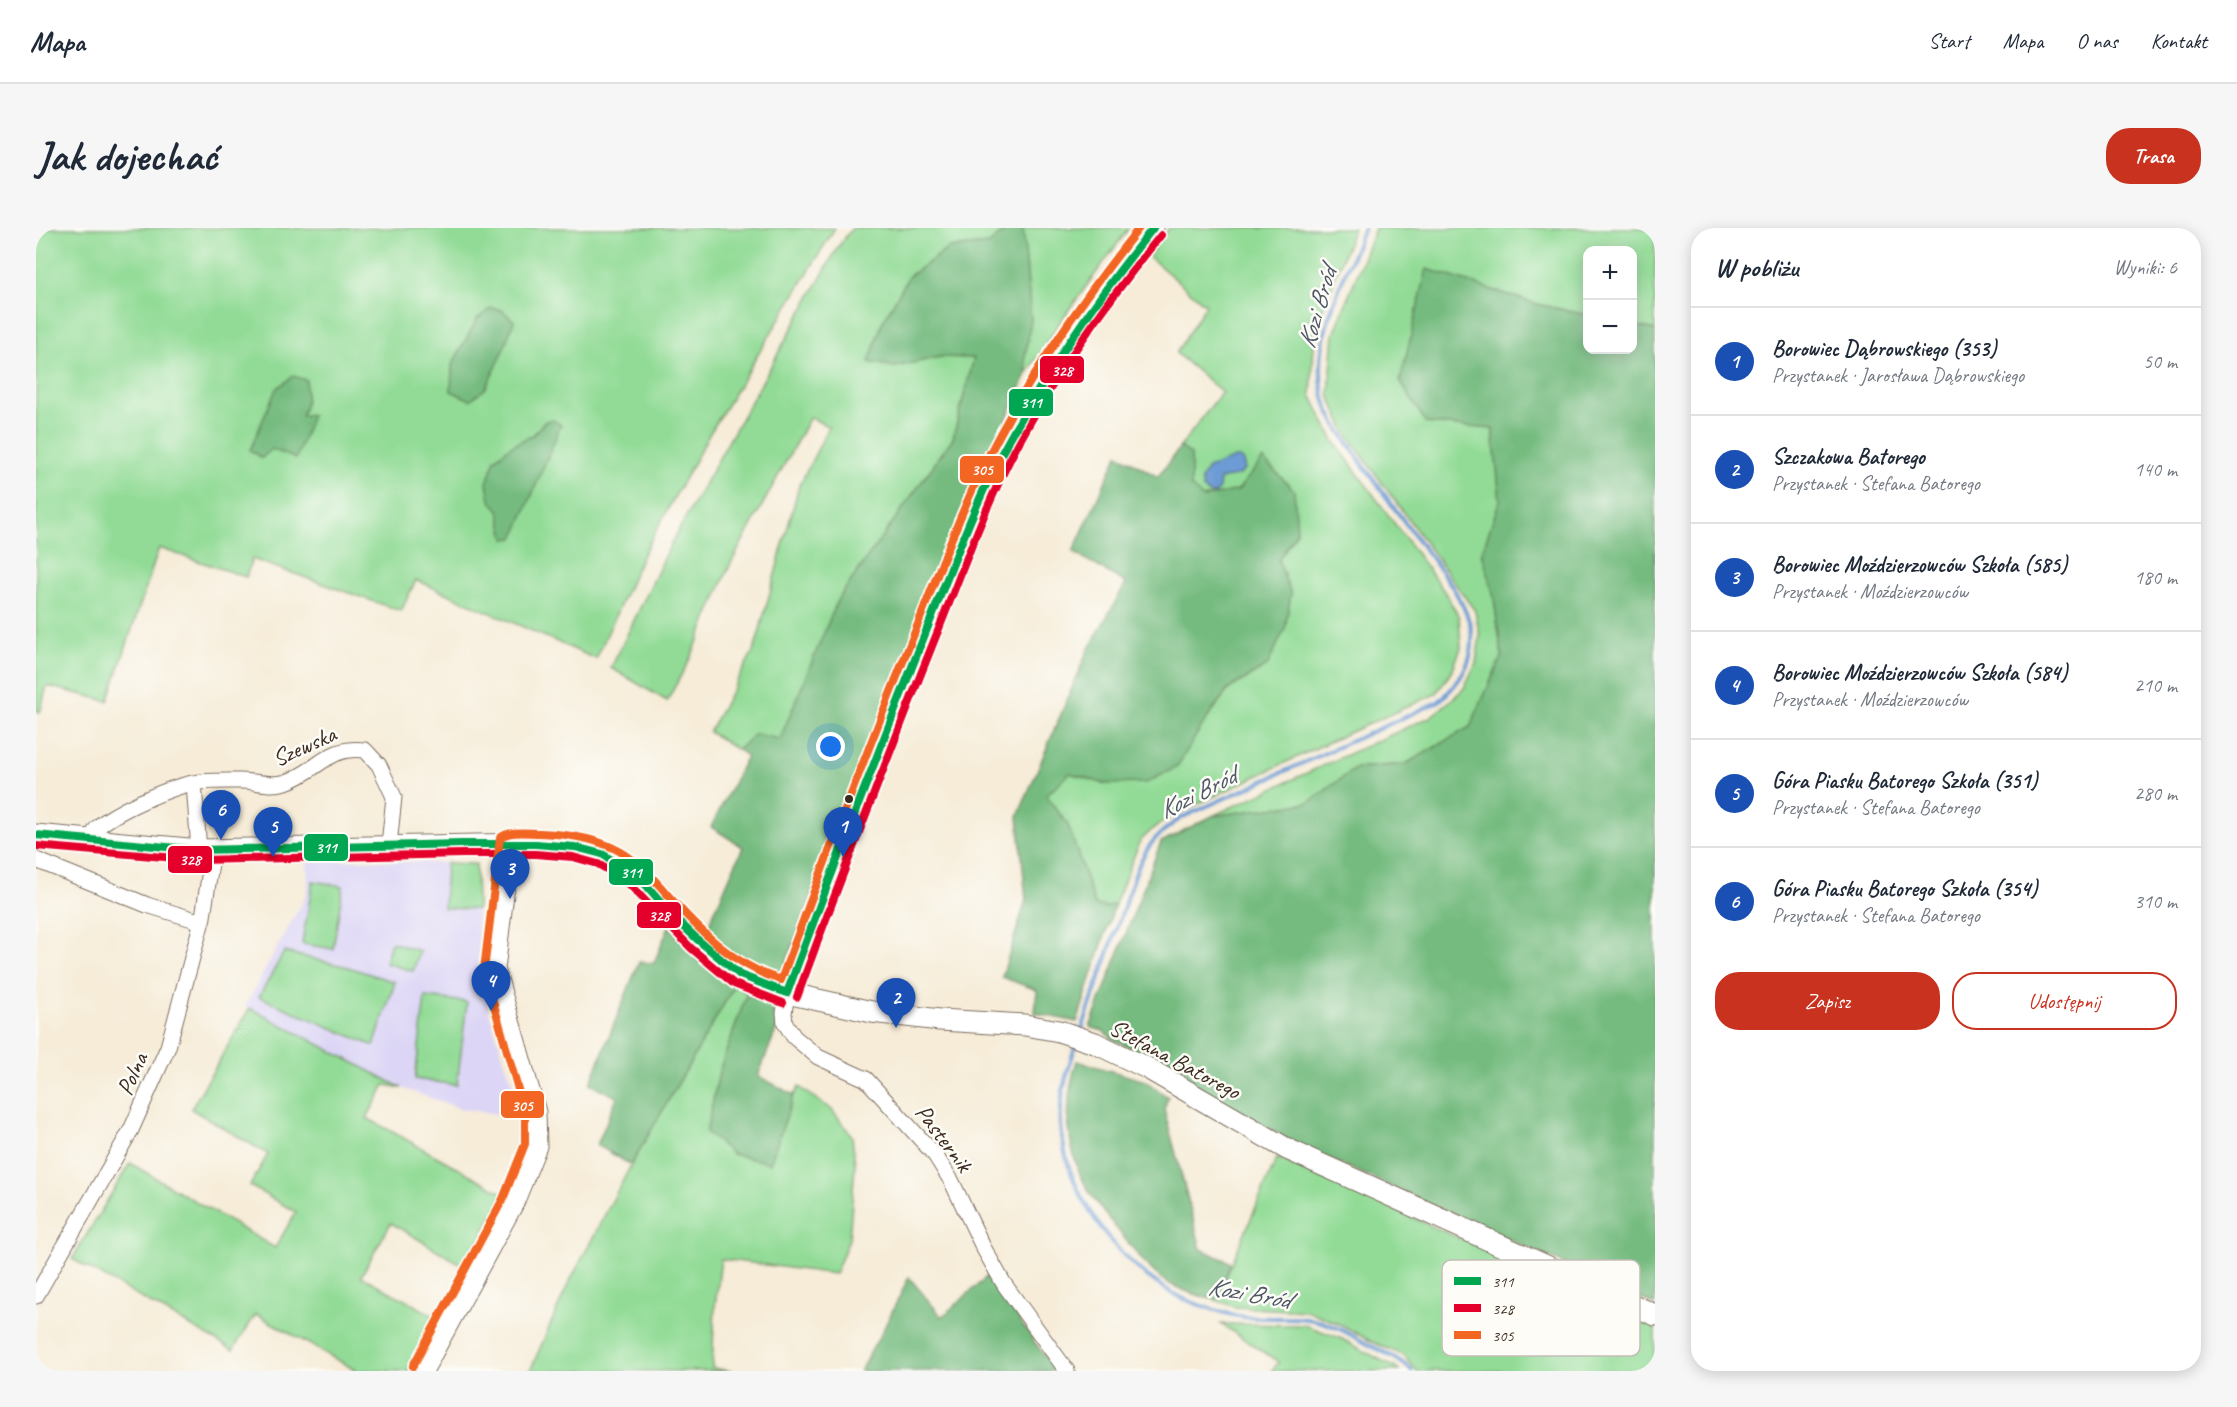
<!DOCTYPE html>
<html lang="pl">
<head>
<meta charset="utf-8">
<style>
  :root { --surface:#fff; --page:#f6f6f7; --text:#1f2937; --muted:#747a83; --line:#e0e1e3; --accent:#c8321e }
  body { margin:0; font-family:Caveat,sans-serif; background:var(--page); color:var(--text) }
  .controls { position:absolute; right:18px; top:18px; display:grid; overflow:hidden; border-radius:12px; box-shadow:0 3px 15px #0003 }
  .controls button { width:54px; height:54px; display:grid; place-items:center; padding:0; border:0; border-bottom:2px solid var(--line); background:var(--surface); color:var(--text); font:30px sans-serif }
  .you { position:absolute; left:795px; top:519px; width:21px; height:21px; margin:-15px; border:4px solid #fff; border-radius:50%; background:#1a73e8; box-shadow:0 0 0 9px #1a73e833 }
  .badge { display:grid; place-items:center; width:39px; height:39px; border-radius:50%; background:var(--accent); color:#fff; font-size:20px; font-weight:700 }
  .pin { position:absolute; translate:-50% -50px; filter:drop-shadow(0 2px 3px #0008) }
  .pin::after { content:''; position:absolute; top:32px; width:21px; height:18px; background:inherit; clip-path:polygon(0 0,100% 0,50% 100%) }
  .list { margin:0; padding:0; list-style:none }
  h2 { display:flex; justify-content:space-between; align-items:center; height:78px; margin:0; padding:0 24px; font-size:26px }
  h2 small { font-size:20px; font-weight:400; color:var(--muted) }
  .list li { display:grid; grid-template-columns:39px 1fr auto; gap:18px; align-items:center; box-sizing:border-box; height:108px; padding:0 24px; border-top:2px solid var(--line) }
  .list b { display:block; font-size:22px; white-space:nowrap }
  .list p { margin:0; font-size:20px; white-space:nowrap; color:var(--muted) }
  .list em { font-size:20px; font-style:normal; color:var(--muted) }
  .actions { display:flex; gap:12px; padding:18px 24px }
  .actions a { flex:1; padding:14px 0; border:2px solid var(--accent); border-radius:24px; text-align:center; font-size:21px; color:var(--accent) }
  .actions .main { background:var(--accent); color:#fff }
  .map { position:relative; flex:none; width:1619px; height:1143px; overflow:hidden; border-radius:24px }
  header { display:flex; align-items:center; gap:36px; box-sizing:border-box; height:84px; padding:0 30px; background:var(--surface); border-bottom:2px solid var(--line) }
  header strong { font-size:28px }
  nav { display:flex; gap:33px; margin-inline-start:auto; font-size:21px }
  .intro { display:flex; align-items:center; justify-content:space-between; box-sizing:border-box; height:144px; padding:0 36px }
  h1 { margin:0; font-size:42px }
  .button { padding:15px 27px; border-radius:24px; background:var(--accent); color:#fff; font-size:21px; font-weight:700 }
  main { display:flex; gap:36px; padding:0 36px }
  aside { flex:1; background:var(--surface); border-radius:24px; box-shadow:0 3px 15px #0003 }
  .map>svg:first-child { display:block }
</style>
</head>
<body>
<header>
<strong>Mapa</strong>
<nav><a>Start</a><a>Mapa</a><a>O nas</a><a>Kontakt</a></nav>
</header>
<div class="intro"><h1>Jak dojechać</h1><a class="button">Trasa</a></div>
<main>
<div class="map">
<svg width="1619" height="1143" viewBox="0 0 1619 1143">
  <rect width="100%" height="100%" fill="#fdfcf7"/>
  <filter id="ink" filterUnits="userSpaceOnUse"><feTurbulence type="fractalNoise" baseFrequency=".0167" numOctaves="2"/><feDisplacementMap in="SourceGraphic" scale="12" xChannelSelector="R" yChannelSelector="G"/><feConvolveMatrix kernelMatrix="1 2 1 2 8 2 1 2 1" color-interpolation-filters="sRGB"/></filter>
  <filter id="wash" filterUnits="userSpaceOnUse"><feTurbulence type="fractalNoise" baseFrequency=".008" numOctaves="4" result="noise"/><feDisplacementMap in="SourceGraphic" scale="24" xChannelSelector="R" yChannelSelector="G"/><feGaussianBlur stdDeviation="1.35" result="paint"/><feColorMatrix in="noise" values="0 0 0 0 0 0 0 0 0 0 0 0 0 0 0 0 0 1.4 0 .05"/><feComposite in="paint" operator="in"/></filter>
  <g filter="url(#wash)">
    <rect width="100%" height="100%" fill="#f6ecd8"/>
    <path fill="#dcd5f6" d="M323 632 440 636 443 744 451 778 487 890 426 881 360 858 209 778 268 671 272 660 271 634Z"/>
    <path fill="#92db96" stroke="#66825a" stroke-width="1.5" fill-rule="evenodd" d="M0 0H799L674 205 607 326 560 431 380 352 365 383 216 331 210 349 123 320 72 473 11 458 4 484 0 483ZM270 174 266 188 275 187 260 230 235 220ZM508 194 469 310 463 281 475 218 497 207Z
      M816 0H973L953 16 913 20 873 48 846 95 834 134 859 139 903 129 938 130 917 210 802 371 744 512 719 506 702 522 673 504 719 420 763 258 793 199 774 189 694 337 655 429 631 473 575 440 637 312 802 19Z
      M987 0H1093L1021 98 991 146 989 129 995 92Z
      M1133 0H1318L1279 101 1275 167 1298 213 1408 363 1423 389 1425 420 1416 443 1400 466 1308 507 1136 588 1119 599 1104 613 1079 676 1071 679 1059 677 1032 597 1010 567 1034 545 1069 556 1167 496 1193 461 1231 438 1255 366 1242 332 1261 303 1202 262 1167 270 1155 260V227L1144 219 1186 164 1140 125 1170 77 1112 28Z
      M1339 0H1619V102L1597 97 1596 22H1552L1551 87 1501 76 1391 42 1390 195 1457 201 1464 272 1446 324 1457 364 1466 428 1434 499 1370 536 1320 540 1272 575 1176 588 1394 489 1413 474 1428 460 1440 435 1444 408 1439 383 1310 205 1293 167 1298 106Z
      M410 635 440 636 441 681 408 680Z
      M277 653 307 658 297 721 266 716Z
      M355 714 384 723 377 743 349 735Z
      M248 724 312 739 359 754 338 818 223 769Z
      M699 757 711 766 684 841 679 864 758 867 763 859 796 882 816 908 819 937 813 1011 799 1046 685 1031 679 1077 676 1140 695 1143H494L531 1059 595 937Z
      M389 769 431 774 421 857 379 851Z
      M214 780 366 860 349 857 331 890 469 966 428 1038 355 995 325 1048 402 1090 373 1143H321L220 1086 197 1122 36 1031 94 935 239 1020 260 984 214 958 232 926 155 881Z
      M1241 930 1619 1096V1143H1381L1367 1127 1334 1113 1308 1098 1272 1083 1199 1079 1180 1072Z
      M1185 1096 1269 1097 1304 1110 1360 1140 1363 1143H1235L1243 1134Z"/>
    <path fill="#75bb7f" stroke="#58724e" stroke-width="1.5" d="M973 0H987L995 92 989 129 991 146 923 294 790 629 747 743C719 754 689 722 669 705L707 619 675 599 711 528 702 522 719 506 744 511 802 371 917 210 938 130 903 129 859 139 833 134 846 95 873 48 913 20 953 16Z
      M1391 41 1501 76 1551 87 1552 122H1596L1597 97 1619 102V1077L1256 914 1108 827 1078 812 1067 803 1054 799 1125 614 1176 588 1272 575 1320 540 1370 536 1434 499 1466 428 1457 364 1446 324 1464 272 1457 201 1390 195 1364 153Z
      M455 80 466 82 478 93 464 131 449 161 434 172 415 163 416 137 441 91Z
      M257 148 270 152V174L266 187H276L260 231 236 221 226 230 214 222 240 161Z
      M516 191 525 197 478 310 469 311 463 282 454 272 451 255 459 231 475 218 497 207 508 194Z
      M1144 219 1155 227V259L1167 270 1202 262 1227 231 1258 262 1261 303 1242 332 1255 366 1249 401 1231 438 1192 461 1167 496 1141 539 1110 555 1069 556 1034 545 1010 567 1032 597 1059 677 1071 679 1079 676 1041 794 999 785 1001 762 966 749 990 672 982 588 1052 422 1090 355 1037 324 1082 226 1122 249Z
      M633 698C653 724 672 738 699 757L595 937 561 917 581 869 554 856 603 734 618 735Z
      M711 766 735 776 742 797 722 848 758 867 734 935 696 926 670 904 684 841Z
      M1041 833 1109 853 1132 869 1128 881 1165 1021 1195 1035 1180 1072C1163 1068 1145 1063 1129 1053 1116 1046 1095 1018 1085 1006 1074 992 1061 977 1052 962 1030 924 1027 874 1041 833Z
      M954 1046 960 1059 1019 1143H824L848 1100 873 1049 906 1089Z"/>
    <path fill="#6c9bd5" stroke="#54627a" stroke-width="1.5" d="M1199 230H1203L1207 233 1209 241C1202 251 1193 248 1184 251L1183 260 1179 266H1174L1167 261 1165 251 1172 240Z"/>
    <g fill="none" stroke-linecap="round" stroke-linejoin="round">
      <path stroke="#6c9bd5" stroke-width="4" d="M1045 804 1101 641C1113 614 1122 605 1147 589L1402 474C1422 457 1438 434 1436 407 1433 373 1398 335 1379 308 1355 276 1332 244 1309 211 1300 197 1290 182 1287 165 1276 108 1308 51 1328 0
        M1040 817C1031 843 1023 869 1025 897 1029 965 1080 1033 1138 1066 1155 1075 1174 1081 1193 1086 1218 1093 1246 1088 1271 1091 1295 1094 1313 1106 1333 1117 1349 1125 1363 1130 1376 1143"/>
    </g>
  </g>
  <g filter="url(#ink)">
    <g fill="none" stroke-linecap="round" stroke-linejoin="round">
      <g stroke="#7c6e5f" stroke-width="17">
        <path id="street" d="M158 556 163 622
          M56 611C58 607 58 602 62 599 79 584 122 565 145 558 162 552 186 553 204 553 220 553 235 559 250 554 283 543 290 518 329 522L343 537 358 569 353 617
          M0 632 111 677 166 694
          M751 765 748 785 749 795 758 809 782 829 830 851 899 927 916 954 947 1019 968 1056 1031 1143
          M0 1068 95 902 132 819 167 689 177 622"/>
      </g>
      <g stroke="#7c6e5f" stroke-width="23">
        <path id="secondary" d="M0 607 163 622 499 616 539 619 576 631 611 658 638 689 679 728 704 747 718 754 751 765 836 784 904 792 989 797 1023 803 1059 815 1111 840 1251 921 1619 1087
          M751 765 823 571 943 273 973 211 1016 140 1078 48 1117 0
          M386 1143 477 975 500 918 499 884 458 741 473 616"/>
      </g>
      <use href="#street" stroke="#fff" stroke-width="15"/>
      <use href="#secondary" stroke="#fff" stroke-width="21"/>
      <g stroke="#fdfcf7" stroke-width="12">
        <path id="bus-1" d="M0 607 163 622 427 616H499L539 619 566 626 595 644 611 658 638 689 662 712 704 747 751 765
          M751 765C796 643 843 522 891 401 917 337 940 270 974 210 1016 136 1064 66 1117 0"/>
      </g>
      <g stroke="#fdfcf7" stroke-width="12">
        <path id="bus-2" d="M0 618 163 632 427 626H499L537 629 562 636 589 652 655 720 698 756 747 775
          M761 769C805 649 851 531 898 413 925 347 948 279 982 216 1022 142 1072 72 1125 7"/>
      </g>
      <g stroke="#fdfcf7" stroke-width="12">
        <path id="bus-3" d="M377 1138 467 971 489 916V886L448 742 464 610C473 602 492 605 504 605 531 606 561 610 585 624 606 636 622 656 638 674 669 708 700 738 745 752 788 635 833 518 880 401 906 336 930 268 964 206 1003 134 1052 64 1103 0"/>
      </g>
      <use href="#bus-1" stroke="#00a651" stroke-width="8"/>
      <use href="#bus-2" stroke="#e4002b" stroke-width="8"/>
      <use href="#bus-3" stroke="#f26522" stroke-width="8"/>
    </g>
  </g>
  <circle fill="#3b2a1e" stroke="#fdfcf7" stroke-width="2" cx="813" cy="571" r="5"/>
  <g text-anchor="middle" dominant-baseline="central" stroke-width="5" stroke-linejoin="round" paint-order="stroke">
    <g font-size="24" fill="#3b2a1e" stroke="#fdfcf7">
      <text transform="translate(268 518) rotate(-24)">Szewska</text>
      <text transform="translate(1139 831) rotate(28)">Stefana Batorego</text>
      <text transform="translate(96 846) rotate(-66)">Polna</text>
      <text transform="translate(908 910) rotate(53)">Pasternik</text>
    </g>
    <g font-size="26" font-style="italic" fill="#4f5767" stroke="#fdfcf7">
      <text transform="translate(1281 80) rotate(-74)">Kozi Bród</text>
      <text transform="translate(1161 565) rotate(-27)">Kozi Bród</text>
      <text transform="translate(1213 1065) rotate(10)">Kozi Bród</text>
    </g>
  </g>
  <rect x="1406" y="1032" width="198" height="96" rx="9" fill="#fdfcf7" stroke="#c3bdb6" stroke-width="1.5"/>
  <rect x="1418" y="1049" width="27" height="8" fill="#00a651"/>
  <rect x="1418" y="1076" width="27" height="8" fill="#e4002b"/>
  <rect x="1418" y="1103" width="27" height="8" fill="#f26522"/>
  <g font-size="16" fill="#3b2a1e">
    <text x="1456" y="1059">311</text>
    <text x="1456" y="1086">328</text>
    <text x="1456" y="1113">305</text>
  </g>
  <g stroke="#fdfcf7" stroke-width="2">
    <rect x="1003" y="127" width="46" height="29" rx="6" fill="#e4002b"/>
    <rect x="972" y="160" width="46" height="29" rx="6" fill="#00a651"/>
    <rect x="923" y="227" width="46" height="29" rx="6" fill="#f26522"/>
    <rect x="267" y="605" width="46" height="29" rx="6" fill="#00a651"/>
    <rect x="131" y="617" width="46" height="29" rx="6" fill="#e4002b"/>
    <rect x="572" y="630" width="46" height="28" rx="6" fill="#00a651"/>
    <rect x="600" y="673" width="46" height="28" rx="6" fill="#e4002b"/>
    <rect x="464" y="862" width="45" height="29" rx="6" fill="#f26522"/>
  </g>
  <g font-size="16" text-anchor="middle" font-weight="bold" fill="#fff">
    <text x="1026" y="148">328</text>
    <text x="995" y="180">311</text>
    <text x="946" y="247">305</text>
    <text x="290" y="625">311</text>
    <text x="154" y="637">328</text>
    <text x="595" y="650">311</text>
    <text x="623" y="693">328</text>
    <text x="486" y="883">305</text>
  </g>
</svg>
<div class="controls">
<button>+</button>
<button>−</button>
</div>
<div class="you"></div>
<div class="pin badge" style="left:807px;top:629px;background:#1a4fb4">1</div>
<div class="pin badge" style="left:860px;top:800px;background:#1a4fb4">2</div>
<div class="pin badge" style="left:474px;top:671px;background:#1a4fb4">3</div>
<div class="pin badge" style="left:455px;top:783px;background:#1a4fb4">4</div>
<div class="pin badge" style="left:237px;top:629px;background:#1a4fb4">5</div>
<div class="pin badge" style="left:185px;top:612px;background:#1a4fb4">6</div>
</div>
<aside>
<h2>W pobliżu<small>Wyniki: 6</small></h2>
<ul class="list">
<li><span class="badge" style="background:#1a4fb4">1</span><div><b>Borowiec Dąbrowskiego (353)</b><p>Przystanek · Jarosława Dąbrowskiego</p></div><em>50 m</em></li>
<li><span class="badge" style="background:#1a4fb4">2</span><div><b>Szczakowa Batorego</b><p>Przystanek · Stefana Batorego</p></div><em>140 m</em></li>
<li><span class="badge" style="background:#1a4fb4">3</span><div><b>Borowiec Moździerzowców Szkoła (585)</b><p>Przystanek · Moździerzowców</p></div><em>180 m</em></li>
<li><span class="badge" style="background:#1a4fb4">4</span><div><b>Borowiec Moździerzowców Szkoła (584)</b><p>Przystanek · Moździerzowców</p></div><em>210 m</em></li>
<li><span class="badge" style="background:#1a4fb4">5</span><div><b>Góra Piasku Batorego Szkoła (351)</b><p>Przystanek · Stefana Batorego</p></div><em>280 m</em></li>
<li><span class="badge" style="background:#1a4fb4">6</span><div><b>Góra Piasku Batorego Szkoła (354)</b><p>Przystanek · Stefana Batorego</p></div><em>310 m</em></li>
</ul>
<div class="actions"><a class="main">Zapisz</a><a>Udostępnij</a></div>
</aside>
</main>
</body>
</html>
